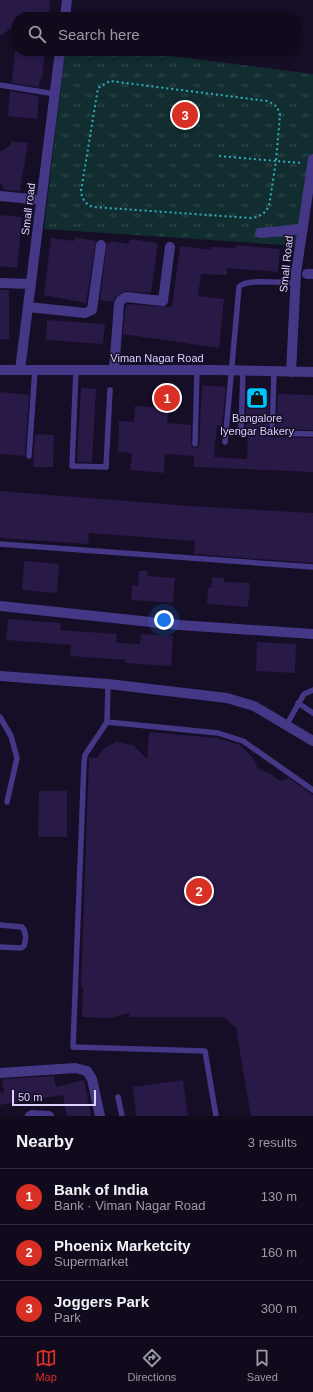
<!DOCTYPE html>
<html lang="en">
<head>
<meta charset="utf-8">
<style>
  :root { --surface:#100a1c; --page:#1e1829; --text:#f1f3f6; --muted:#9c9aa3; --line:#302b3b; --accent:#d93025 }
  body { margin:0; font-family:Helvetica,sans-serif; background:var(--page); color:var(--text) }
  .scale { position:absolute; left:12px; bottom:10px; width:84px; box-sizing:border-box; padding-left:4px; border:2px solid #ddd3ff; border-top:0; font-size:11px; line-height:14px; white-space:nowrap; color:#ddd3ff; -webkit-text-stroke:3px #150e26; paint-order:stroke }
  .you { position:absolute; left:164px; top:620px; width:14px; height:14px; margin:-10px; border:3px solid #fff; border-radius:50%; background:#1a73e8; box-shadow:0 0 0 6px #1a73e833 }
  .badge { display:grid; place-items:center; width:26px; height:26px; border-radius:50%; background:var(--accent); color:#fff; font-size:13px; font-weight:700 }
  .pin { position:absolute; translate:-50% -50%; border:2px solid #fff; box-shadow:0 1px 4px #0006 }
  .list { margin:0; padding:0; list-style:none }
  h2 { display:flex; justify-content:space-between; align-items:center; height:52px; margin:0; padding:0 16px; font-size:17px }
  h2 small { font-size:13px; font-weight:400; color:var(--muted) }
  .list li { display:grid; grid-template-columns:26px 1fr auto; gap:12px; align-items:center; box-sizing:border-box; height:56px; padding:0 16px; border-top:1px solid var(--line) }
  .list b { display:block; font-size:15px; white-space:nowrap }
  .list p { margin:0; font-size:13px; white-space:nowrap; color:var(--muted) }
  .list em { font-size:13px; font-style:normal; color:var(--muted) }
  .icon { flex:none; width:22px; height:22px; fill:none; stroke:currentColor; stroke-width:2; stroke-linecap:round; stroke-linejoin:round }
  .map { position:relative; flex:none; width:313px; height:1116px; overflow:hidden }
  .search { position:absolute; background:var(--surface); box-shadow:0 2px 6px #0003; left:12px; right:12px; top:12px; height:44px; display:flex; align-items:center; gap:10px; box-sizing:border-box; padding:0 14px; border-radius:16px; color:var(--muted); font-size:15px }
  .sheet { height:220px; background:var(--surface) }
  nav { display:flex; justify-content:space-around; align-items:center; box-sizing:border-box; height:56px; border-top:1px solid var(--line); background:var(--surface); font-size:11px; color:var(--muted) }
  nav a { display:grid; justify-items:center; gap:2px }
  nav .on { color:var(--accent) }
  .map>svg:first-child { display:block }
</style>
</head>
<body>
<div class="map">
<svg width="313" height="1116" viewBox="0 0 313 1116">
  <defs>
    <pattern id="park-tufts" width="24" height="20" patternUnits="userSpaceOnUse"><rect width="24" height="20" fill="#112d30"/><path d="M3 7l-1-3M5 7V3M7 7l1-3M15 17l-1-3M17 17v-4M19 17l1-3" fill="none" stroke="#334b4f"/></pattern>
  </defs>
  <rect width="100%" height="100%" fill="#150e26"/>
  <path fill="url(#park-tufts)" d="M65 51H131L313 74V156L300 246 44 229Z"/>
  <path fill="#281947" d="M0 0H50L48 17H17V24L0 36Z
    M15 51H45L42 79H40L39 87 12 83Z
    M10 91 39 96 37 119 8 116Z
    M11 141 28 143 20 191 5 190 0 182V152L11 145Z
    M0 215 22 217 17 268 0 266Z
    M75 237 96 241 86 303 44 295 51 238 74 241Z
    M130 239 158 243 151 293 126 291 117 295 113 302 100 300 107 242 111 243V241L129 244Z
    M236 245 280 249 278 272 227 268V275L201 274 198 296 224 299 219 348 123 334 125 311 127 304 172 307 180 246 211 250V247L236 248Z
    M0 290H9V339H0Z
    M47 320 105 324 103 344 46 340Z
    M202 385 226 387 222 425H217L214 457 247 459 248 430H245L247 393 269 395 268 435 272 437 313 438V472L194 467V456L165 454 164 473 130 470 132 453 118 452 119 421 134 422 135 406 169 408 167 423 191 425V444L192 447 197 448 199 444Z
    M81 388 96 389 92 462H77Z
    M0 392 29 395 25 456 0 454Z
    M278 394 313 395V430L276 429Z
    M35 434 54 435 53 467H33Z
    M0 491 190 506 313 513V563L194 554 195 541 89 533 88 544 0 538Z
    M24 561 59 564 57 593 22 590Z
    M139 571H148L147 576 175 578 173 603 131 600 132 585 138 586Z
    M212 577 224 578V582L250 583 248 607 207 604 208 588H211Z
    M8 619 61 623 60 630 117 634 116 643 140 644 141 634 173 636 171 666 125 663 126 660 70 656 71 645 6 640Z
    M257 642 296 644 295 673 256 671Z
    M149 732 216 738 231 742 240 745 248 753 254 760 258 769 269 773 280 781 289 778 313 795V1116H251L236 1028 224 1017H129V1013L110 1018 82 1017 83 987H81L89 758H97L103 749 116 742 133 745 147 759Z
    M39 791H67V837H38Z
    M54 1076 56 1087 84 1080 91 1116H67L63 1095 0 1105V1093L4 1092 2 1079Z
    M183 1080 188 1116H136L133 1087Z"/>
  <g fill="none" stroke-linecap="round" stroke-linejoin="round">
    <path stroke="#2bb2bb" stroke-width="2" stroke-dasharray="2 3" stroke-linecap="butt" d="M219 156 276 161 269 206C265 214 259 217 251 218L93 207C85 204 82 199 81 191L98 88 110 81 267 101C275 104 278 107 280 115L276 161 303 163"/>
    <path stroke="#443886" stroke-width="5.5" d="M0 85 55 94
      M76 370 72 466 106 467 110 390
      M274 372 272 433 313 434
      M241 432 243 371
      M225 442 239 287C245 278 284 283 295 283
      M195 444 197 370
      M29 456 35 370
      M0 544 313 567
      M108 684 107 722 85 755 84 763 73 1047 205 1051 216 1116
      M298 703 313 713
      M0 717 11 736 17 758 7 802
      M107 722 218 733 243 741 313 790
      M287 724 304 694 313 690
      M0 925 22 927C27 933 26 939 24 946L21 948 0 947
      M118 1097 122 1116"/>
    <path stroke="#443886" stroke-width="10" d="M65 17 67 0
      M0 196 41 200
      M260 233 302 229
      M307 274H313
      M0 283 31 284
      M28 307 85 313 92 310 101 245
      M20 370 60 51
      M114 370 119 304 121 300 126 297 163 301 170 247
      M291 372 296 273 313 159
      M0 606 179 625 313 634
      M0 1073 75 1068 87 1071 92 1079 100 1116
      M30 1116 32 1115 49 1116"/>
    <path stroke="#443886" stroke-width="10" d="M0 370H212L313 372
      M0 676 108 684 227 698 254 706 313 741"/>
  </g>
  <defs>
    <g id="shop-square" transform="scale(1.15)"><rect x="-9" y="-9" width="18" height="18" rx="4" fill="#00c6fe" stroke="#150e26"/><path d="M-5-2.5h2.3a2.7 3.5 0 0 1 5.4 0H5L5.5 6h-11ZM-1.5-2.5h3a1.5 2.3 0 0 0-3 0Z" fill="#111"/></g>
  </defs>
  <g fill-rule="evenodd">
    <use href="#shop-square" x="257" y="398"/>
  </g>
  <g text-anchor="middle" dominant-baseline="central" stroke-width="3" stroke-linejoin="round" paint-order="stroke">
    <g font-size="11" fill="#ddd3ff" stroke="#150e26">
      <text transform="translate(28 209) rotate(-83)">Small road</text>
      <text transform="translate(286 264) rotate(-84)">Small Road</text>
      <text x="157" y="358">Viman Nagar Road</text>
    </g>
    <g font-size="11" fill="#ddd3ff" stroke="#150e26">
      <text x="257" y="418">Bangalore<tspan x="257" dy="13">Iyengar Bakery</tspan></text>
    </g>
  </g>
</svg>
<div class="scale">50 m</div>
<div class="you"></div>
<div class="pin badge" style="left:167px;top:398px">1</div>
<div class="pin badge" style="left:199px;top:891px">2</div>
<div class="pin badge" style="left:185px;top:115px">3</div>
<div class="search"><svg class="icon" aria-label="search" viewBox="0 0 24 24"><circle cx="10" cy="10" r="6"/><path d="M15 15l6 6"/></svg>Search here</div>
</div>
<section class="sheet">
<h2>Nearby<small>3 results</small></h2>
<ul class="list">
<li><span class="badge">1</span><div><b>Bank of India</b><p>Bank · Viman Nagar Road</p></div><em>130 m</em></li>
<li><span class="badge">2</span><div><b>Phoenix Marketcity</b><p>Supermarket</p></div><em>160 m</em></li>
<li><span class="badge">3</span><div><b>Joggers Park</b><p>Park</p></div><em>300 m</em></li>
</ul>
</section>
<nav>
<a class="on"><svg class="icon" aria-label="map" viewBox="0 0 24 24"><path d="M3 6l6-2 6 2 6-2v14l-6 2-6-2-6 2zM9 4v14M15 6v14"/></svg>Map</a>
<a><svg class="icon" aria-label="directions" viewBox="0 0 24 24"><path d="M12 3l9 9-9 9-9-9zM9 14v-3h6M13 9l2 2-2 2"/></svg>Directions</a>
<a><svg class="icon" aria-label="saved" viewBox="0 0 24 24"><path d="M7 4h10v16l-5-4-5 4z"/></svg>Saved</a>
</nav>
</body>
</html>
